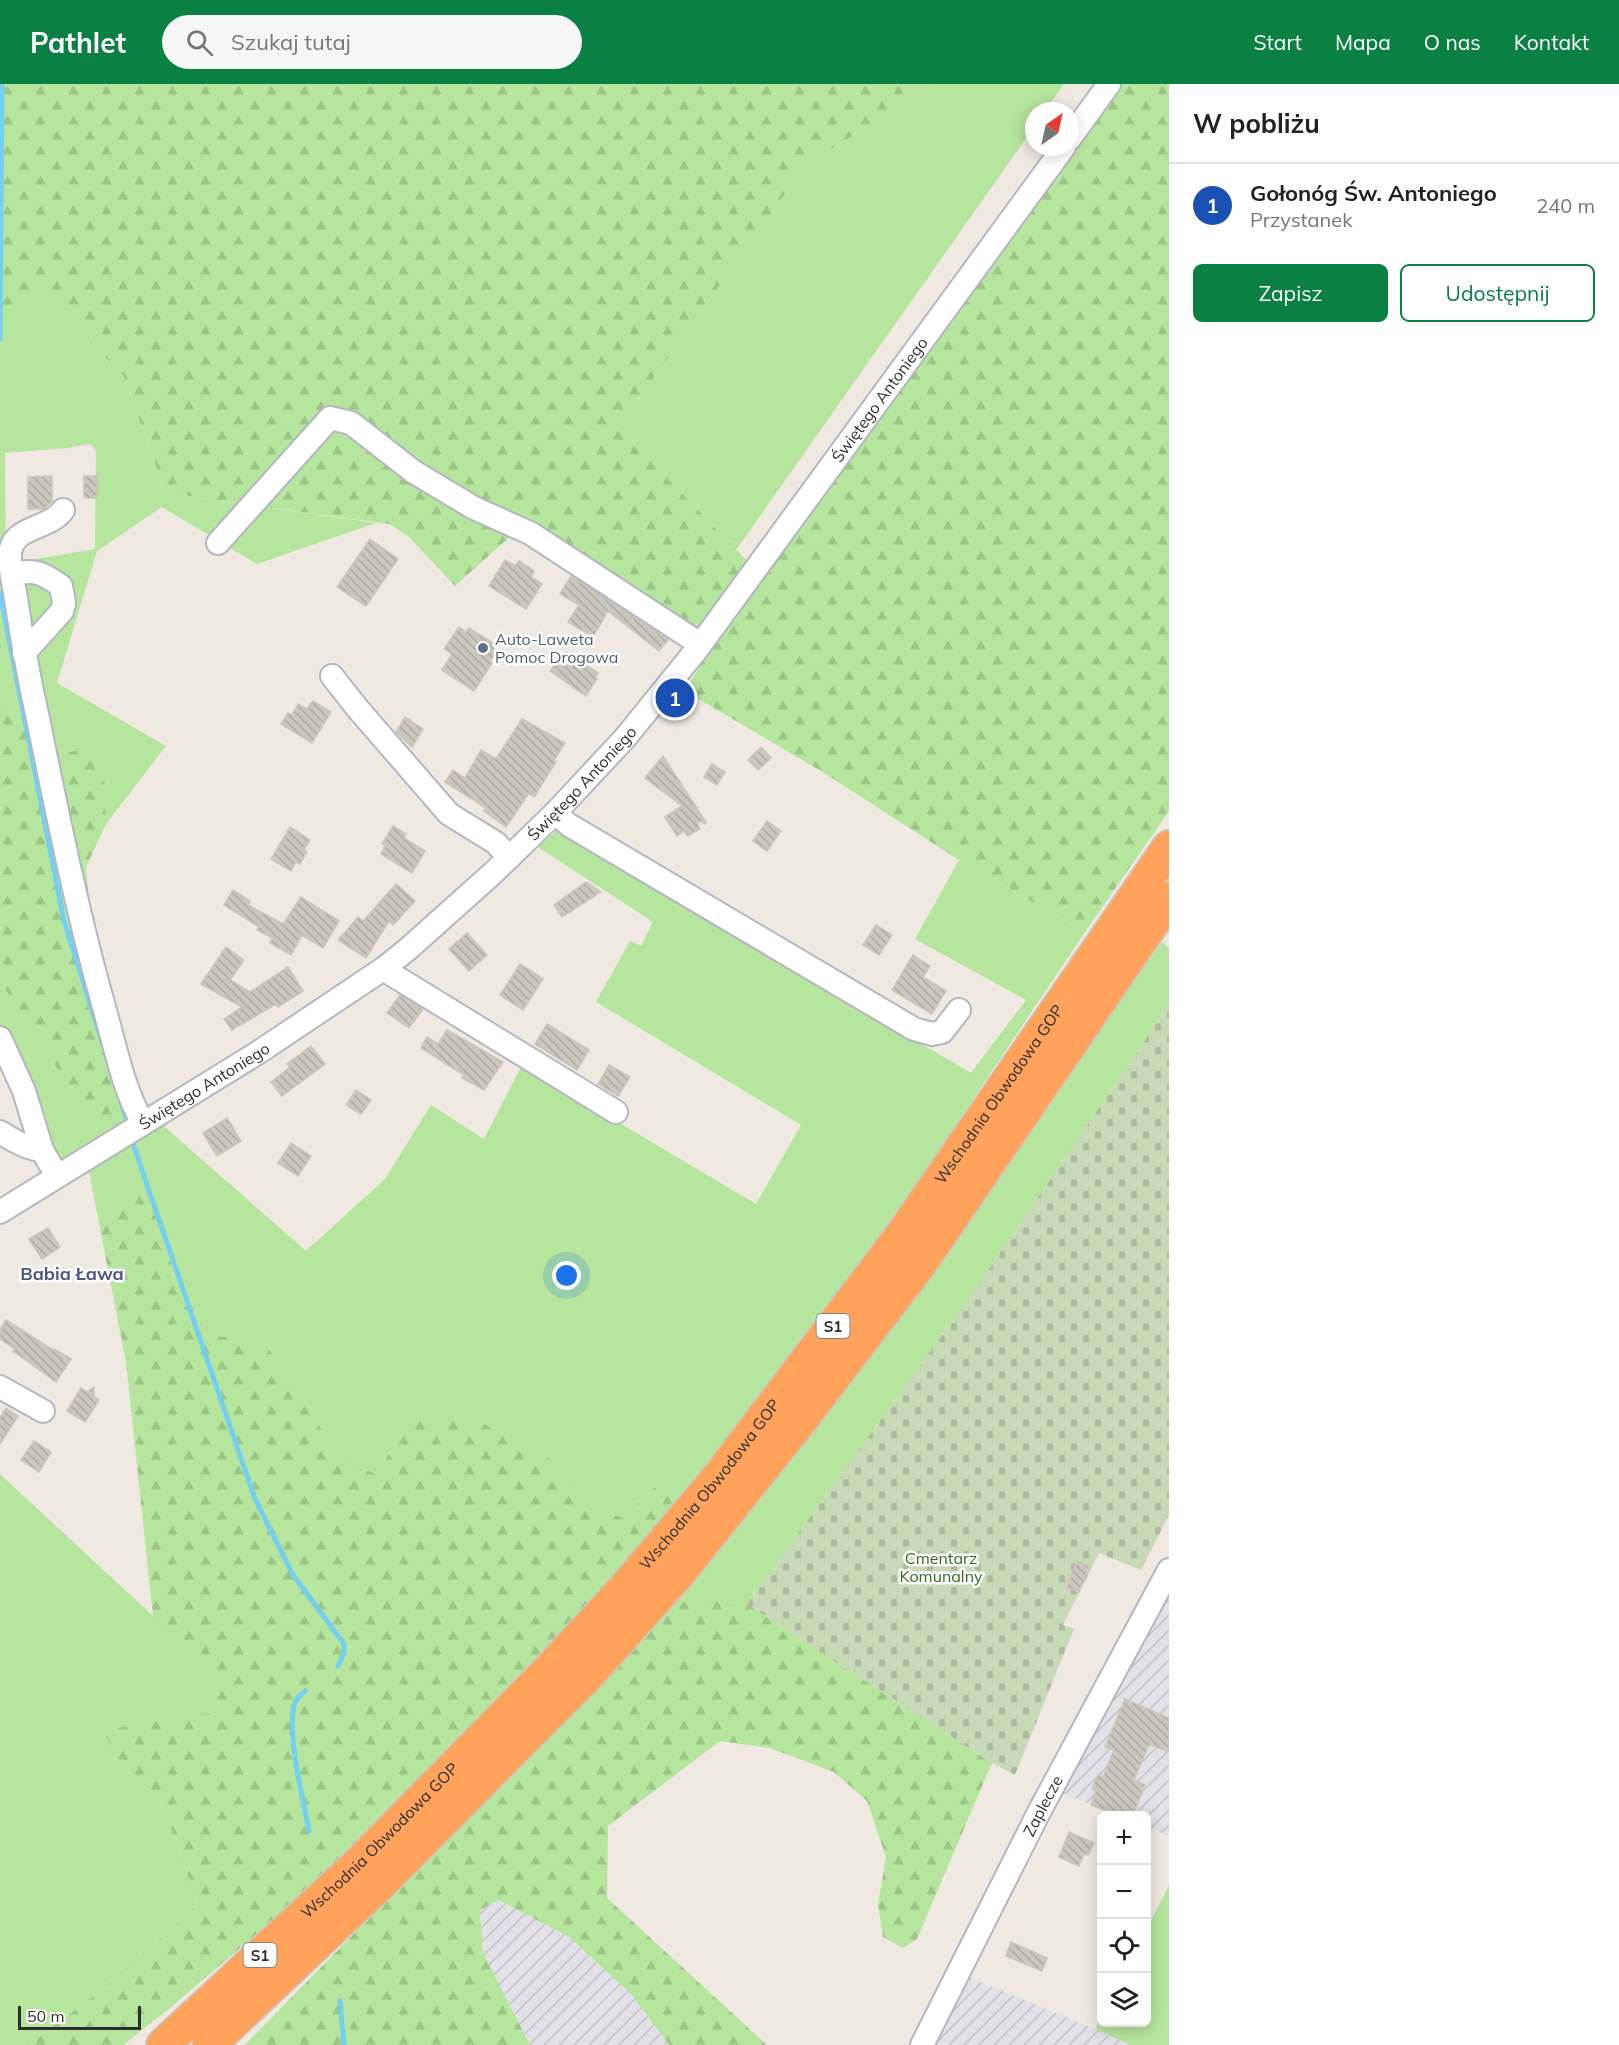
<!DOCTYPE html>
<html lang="pl">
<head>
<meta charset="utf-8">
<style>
  :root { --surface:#fff; --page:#f6f6f6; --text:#222; --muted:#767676; --line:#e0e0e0; --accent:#0b8043 }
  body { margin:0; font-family:Mulish,sans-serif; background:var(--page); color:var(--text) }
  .controls { position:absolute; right:18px; bottom:18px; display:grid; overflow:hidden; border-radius:9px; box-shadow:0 3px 15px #0003 }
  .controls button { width:54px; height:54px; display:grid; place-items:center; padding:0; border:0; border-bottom:2px solid var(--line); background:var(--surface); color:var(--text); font:30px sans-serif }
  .compass { position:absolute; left:1025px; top:18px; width:54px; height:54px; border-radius:50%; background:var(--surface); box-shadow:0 3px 15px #0003; rotate:34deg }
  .scale { position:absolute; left:18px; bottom:15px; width:123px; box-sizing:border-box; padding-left:6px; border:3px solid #2e2e2e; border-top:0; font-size:16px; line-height:21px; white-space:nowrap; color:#2e2e2e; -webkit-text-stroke:4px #fff; paint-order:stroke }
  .you { position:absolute; left:567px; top:1192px; width:21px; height:21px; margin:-15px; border:4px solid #fff; border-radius:50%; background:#1a73e8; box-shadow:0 0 0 9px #1a73e833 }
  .badge { display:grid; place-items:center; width:39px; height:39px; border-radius:50%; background:var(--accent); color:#fff; font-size:20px; font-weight:700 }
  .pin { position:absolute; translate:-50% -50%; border:3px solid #fff; box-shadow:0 2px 6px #0006 }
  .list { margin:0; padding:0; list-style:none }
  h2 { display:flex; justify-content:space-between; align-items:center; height:78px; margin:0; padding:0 24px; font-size:26px }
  h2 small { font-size:20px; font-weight:400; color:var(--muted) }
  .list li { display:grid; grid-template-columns:39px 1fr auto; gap:18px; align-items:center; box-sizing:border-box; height:84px; padding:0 24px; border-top:2px solid var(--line) }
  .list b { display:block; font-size:22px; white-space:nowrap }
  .list p { margin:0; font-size:20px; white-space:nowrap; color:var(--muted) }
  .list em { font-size:20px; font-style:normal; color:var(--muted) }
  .actions { display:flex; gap:12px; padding:18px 24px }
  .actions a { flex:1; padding:14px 0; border:2px solid var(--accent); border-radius:9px; text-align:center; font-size:21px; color:var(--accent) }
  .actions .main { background:var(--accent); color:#fff }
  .icon { flex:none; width:33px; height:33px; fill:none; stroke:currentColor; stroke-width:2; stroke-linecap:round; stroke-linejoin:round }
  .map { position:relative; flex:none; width:1169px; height:1961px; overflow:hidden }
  header { display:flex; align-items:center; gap:36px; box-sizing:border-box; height:84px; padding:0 30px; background:var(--accent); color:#fff }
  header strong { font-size:28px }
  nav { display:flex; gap:33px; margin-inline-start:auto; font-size:21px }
  .search { width:420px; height:54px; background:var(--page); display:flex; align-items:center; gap:15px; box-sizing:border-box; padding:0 21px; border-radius:33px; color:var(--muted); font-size:22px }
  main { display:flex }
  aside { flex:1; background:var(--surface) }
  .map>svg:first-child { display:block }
</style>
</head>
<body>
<header>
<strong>Pathlet</strong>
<div class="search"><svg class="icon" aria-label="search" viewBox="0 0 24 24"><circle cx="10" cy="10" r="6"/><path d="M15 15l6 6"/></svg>Szukaj tutaj</div>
<nav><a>Start</a><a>Mapa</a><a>O nas</a><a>Kontakt</a></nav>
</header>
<main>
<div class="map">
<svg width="1169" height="1961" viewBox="0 0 1169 1961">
  <defs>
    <pattern id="industrial-furrows" width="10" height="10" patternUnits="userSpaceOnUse" patternTransform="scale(1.5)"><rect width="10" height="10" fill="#e3e1e8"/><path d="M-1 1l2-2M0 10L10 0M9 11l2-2" fill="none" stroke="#c3c1c7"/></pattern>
    <pattern id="forest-firs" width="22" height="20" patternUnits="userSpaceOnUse" patternTransform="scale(1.5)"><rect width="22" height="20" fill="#b6e59e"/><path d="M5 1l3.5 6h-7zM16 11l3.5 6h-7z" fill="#9dc588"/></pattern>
    <pattern id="cemetery-stones" width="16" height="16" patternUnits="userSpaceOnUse" patternTransform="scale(1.5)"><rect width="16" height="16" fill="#c8d9b8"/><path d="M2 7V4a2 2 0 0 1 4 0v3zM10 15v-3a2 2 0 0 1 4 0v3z" fill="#acbb9e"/></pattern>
    <pattern id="building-back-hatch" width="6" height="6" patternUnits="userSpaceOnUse" patternTransform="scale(1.5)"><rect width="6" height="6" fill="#cbc7bf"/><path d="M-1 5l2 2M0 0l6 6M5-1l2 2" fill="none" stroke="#afaba4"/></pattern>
  </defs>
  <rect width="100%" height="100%" fill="#efe9e1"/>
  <path fill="url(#industrial-furrows)" d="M1169 1502V1752L1147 1743 1146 1732 1117 1731 1060 1708Z
    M499 1816 569 1853 631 1910 669 1961H530L483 1869 480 1826Z
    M966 1892 1095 1945 1131 1961H934Z"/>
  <path fill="#b6e59e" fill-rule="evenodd" d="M934 0H1064L1045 27H1034V43L736 466 618 343 805 82Z
    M39 208 123 291 165 407 199 414 376 439 257 480 162 423 97 467 57 599 166 662 106 740 103 683 49 673 0 620V247ZM91 360 96 367 95 465 6 480 5 369 67 364Z
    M557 746 971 989 1026 916 915 855 959 776 1085 848 907 1114 678 1422 659 1400 622 1433 596 1428 545 1369 402 1350 376 1390 340 1375 307 1321 263 1257 208 1251 174 1189 146 1102 98 1134 89 1087 159 1038 306 1167 385 1095 431 1021 484 1055 522 981 756 1120 801 1041 596 918 630 857 641 862 653 838 538 763Z
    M1162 858 1169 864V921L969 1214 747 1520 696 1515 649 1542 1056 1007Z
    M0 897 101 1052 48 1086 35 1065 0 977Z
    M0 1390 153 1532 213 1601V1629L181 1631 104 1647 125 1686 161 1716 198 1820 105 1904 27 1961H0Z
    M1169 1801V1961H1131L1095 1945 1101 1933 1102 1938H1146L1147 1845Z"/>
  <path fill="url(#forest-firs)" d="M0 0H934L805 82 618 343 748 478 691 558 513 450 455 502 408 452 389 440 199 414 165 407 123 291 39 208 0 247Z
    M1119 0H1169V727L1085 848 959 776 821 687 685 607 721 547Z
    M0 620 49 673 79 666 104 683 106 740 86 783 89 818 121 951 145 1026 101 1052 0 897Z
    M146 1101 174 1189 208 1251 263 1257 307 1321 340 1375 376 1390 402 1350 424 1334 477 1337 545 1369 596 1428 622 1433 659 1400 678 1422 561 1555 343 1776 170 1924 123 1961H27L105 1904 198 1820 161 1716 125 1686 103 1647 181 1631 213 1629V1601L153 1532 126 1278 98 1134Z
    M696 1515 747 1520 992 1679 917 1855 903 1864 883 1853 878 1820 886 1773 867 1717 834 1688 770 1664 720 1657 608 1742 607 1814 767 1961H669L631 1910 569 1853 499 1816 480 1826 483 1869 530 1961H245L386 1817 649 1542 681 1519Z"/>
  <path fill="url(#cemetery-stones)" d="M1169 921V1431L1141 1486 1099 1469 1063 1541 1074 1545 1015 1691 992 1679 747 1520 969 1214Z"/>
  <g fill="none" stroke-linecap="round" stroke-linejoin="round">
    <path stroke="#75cff0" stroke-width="5" d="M0 255 2 0
      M0 509 64 837 103 961
      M120 1015 126 1034
      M132 1057 255 1415 293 1491 344 1560V1569L338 1582
      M305 1607C300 1612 295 1615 294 1622 287 1653 303 1714 309 1747
      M340 1917 344 1961"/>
  </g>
  <path fill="url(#building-back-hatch)" stroke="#cbc5ba" stroke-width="1.5" d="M52 392V418L43 425H28V393Z
    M84 392H97V414H84Z
    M370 455 398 475 366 522 337 503Z
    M505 476 515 482 519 477 527 482 534 487 531 493 542 500 526 525 489 502Z
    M571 492 665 554 668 556 659 567 608 527 593 553 568 538 579 521 560 510Z
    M459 543 466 548 469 544 496 561 493 566 496 568 490 577 492 579 474 607 442 586 452 570 444 565Z
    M566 568 598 589 595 594 597 595 586 612 550 587 561 571 563 573Z
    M313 617 331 628 312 659 281 640 288 629 292 631 298 620 307 625Z
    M405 633 423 645 412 663 396 648Z
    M522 635 565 659 554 676 556 678 534 713 529 709 506 743 484 727 486 724 445 698 453 686 465 694 481 666 496 675Z
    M761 663 771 674 758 686 748 676Z
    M663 672 706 738 705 740 701 737 697 739 700 745 688 752 684 747 677 752 665 733 682 722 645 694Z
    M712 680 725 688 717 701 704 693Z
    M767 737 781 747 767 767 753 757Z
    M393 742 406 750 404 754 425 767 412 789 381 770 385 762 382 760Z
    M290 743 310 756 304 766 307 768 300 780 296 778 291 787 271 775Z
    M586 798 601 808 562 833 554 821Z
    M396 800 415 817 393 841 389 837 366 874 338 856 358 833 363 837Z
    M233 806 250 817 248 821 283 840 301 813 339 837 323 864 302 851 291 871 270 859 272 854 257 846 259 843 224 821Z
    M876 841 892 851 879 871 863 861Z
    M467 849 487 871 469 887 449 865Z
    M226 863 244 876 230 896 250 908 288 883 303 907 278 923 276 920 232 946 224 935 242 923 201 900Z
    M913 871 930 882 923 893 946 907 932 930 892 906Z
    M520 880 543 895 523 926 500 911Z
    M400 911 423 925 409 944 387 929Z
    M547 940 589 966 577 986 535 960Z
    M447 946 503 978 484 1006 462 994 464 991 421 964 427 953 438 960Z
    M311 962 325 980 282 1012 271 998 290 983 287 980Z
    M609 981 630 993 618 1012 598 1000Z
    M356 1006 371 1016 361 1030 346 1021Z
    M227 1034 241 1057 217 1072 203 1049Z
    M291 1059 311 1072 298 1092 278 1079Z
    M48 1144 60 1163 42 1175 29 1155Z
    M6 1236 53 1266 54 1265 71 1275 56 1298 13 1267 15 1265 0 1255V1246Z
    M94 1303V1312L99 1316 85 1338 67 1327 81 1304 87 1308Z
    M6 1324 18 1332 0 1360V1334Z
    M34 1357 51 1368 39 1388 21 1376Z
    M1077 1477 1089 1482 1079 1508 1067 1503Z
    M1125 1615 1169 1634V1668L1149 1660 1134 1696 1145 1701 1133 1731H1117L1091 1721 1096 1707 1092 1705 1098 1691 1103 1693 1114 1666 1105 1663Z
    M1069 1748 1094 1759 1088 1771 1084 1770 1079 1782 1059 1773Z
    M1011 1858 1047 1874 1042 1887 1006 1872Z"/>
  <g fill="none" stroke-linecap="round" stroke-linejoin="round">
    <g stroke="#b4b7c1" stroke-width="26">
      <g id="minor">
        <path d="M1070 54 1109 0"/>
        <path d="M63 426C50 446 12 441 10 470 9 484 14 501 16 515 22 555 29 595 38 635 58 732 77 828 104 923 115 961 123 1005 143 1039"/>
        <path d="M218 459 330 334 351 339 414 388 474 424 530 449 700 560"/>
        <path d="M12 490C36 485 42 489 61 502L64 519 62 527 24 569"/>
        <path d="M332 592 358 625 449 730 496 759 509 774"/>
        <path d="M555 729 569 741 914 945 932 950 942 948 959 926"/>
        <path d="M383 885 616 1028"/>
        <path d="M0 954 24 1007 42 1066 57 1092"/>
        <path d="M0 1048C13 1056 27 1065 42 1066"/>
        <path id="s1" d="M0 1128 259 968 383 885 408 865 493 789 555 729 625 654 698 564 1064 63"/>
        <path d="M0 1303 43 1327"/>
        <path id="s2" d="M922 1961 1039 1728 1169 1486"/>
      </g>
    </g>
    <g stroke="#c9c9c9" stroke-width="36">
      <g id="highway">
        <path id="s3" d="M163 1961 357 1781 547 1588 624 1505 717 1395 901 1152 1169 763"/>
        <path d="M209 1961 377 1803 589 1590 679 1489 801 1336 920 1180 1169 815"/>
      </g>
    </g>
    <use href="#minor" stroke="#fff" stroke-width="22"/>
    <use href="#highway" stroke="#ffa35c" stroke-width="33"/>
  </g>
  <circle fill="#5c6f8a" stroke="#fff" stroke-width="2" cx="483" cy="564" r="6"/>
  <g text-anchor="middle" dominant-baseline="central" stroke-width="5" stroke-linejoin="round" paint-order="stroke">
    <g fill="#fff" stroke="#6d6d6d" stroke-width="1.5">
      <rect x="816.5" y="1230" width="33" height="24" rx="4.5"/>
      <rect x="243.5" y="1859" width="33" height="24" rx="4.5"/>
    </g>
    <g font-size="15" font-weight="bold" fill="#2e2e2e">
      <text x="833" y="1242">S1</text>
      <text x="260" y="1871">S1</text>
    </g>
    <g font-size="16" fill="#2e2e2e" stroke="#fff">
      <text stroke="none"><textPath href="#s1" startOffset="1212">Świętego Antoniego</textPath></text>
      <text stroke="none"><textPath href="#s1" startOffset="726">Świętego Antoniego</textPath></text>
      <text stroke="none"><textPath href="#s1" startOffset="240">Świętego Antoniego</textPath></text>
      <text stroke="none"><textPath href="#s3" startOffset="1270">Wschodnia Obwodowa GOP</textPath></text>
      <text stroke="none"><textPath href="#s3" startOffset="784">Wschodnia Obwodowa GOP</textPath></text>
      <text stroke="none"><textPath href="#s2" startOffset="268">Zaplecze</textPath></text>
      <text stroke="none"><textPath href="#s3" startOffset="298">Wschodnia Obwodowa GOP</textPath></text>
    </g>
    <g font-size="16" fill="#4e5e75" stroke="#fff" text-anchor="start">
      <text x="495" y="555">Auto-Laweta<tspan x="495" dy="18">Pomoc Drogowa</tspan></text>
    </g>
    <g font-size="16" fill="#2c6e1b" stroke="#fff">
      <text x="941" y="1474">Cmentarz<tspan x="941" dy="18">Komunalny</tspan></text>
    </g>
    <g font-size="18" font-weight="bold" fill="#4d5680" stroke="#fff">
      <text x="72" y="1189">Babia Ława</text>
    </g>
  </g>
</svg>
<div class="controls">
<button>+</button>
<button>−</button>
<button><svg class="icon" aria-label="locate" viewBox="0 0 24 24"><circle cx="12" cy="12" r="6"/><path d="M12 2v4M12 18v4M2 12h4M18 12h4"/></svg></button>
<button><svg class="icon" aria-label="layers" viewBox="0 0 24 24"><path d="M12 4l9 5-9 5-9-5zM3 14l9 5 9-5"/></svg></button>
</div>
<svg class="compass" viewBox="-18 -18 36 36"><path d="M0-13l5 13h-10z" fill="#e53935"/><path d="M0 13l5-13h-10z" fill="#767676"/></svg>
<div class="scale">50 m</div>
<div class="you"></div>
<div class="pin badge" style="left:675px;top:614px;background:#1a4fb4">1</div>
</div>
<aside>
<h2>W pobliżu<small></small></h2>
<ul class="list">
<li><span class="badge" style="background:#1a4fb4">1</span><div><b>Gołonóg Św. Antoniego</b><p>Przystanek</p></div><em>240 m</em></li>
</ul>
<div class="actions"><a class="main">Zapisz</a><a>Udostępnij</a></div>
</aside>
</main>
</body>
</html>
